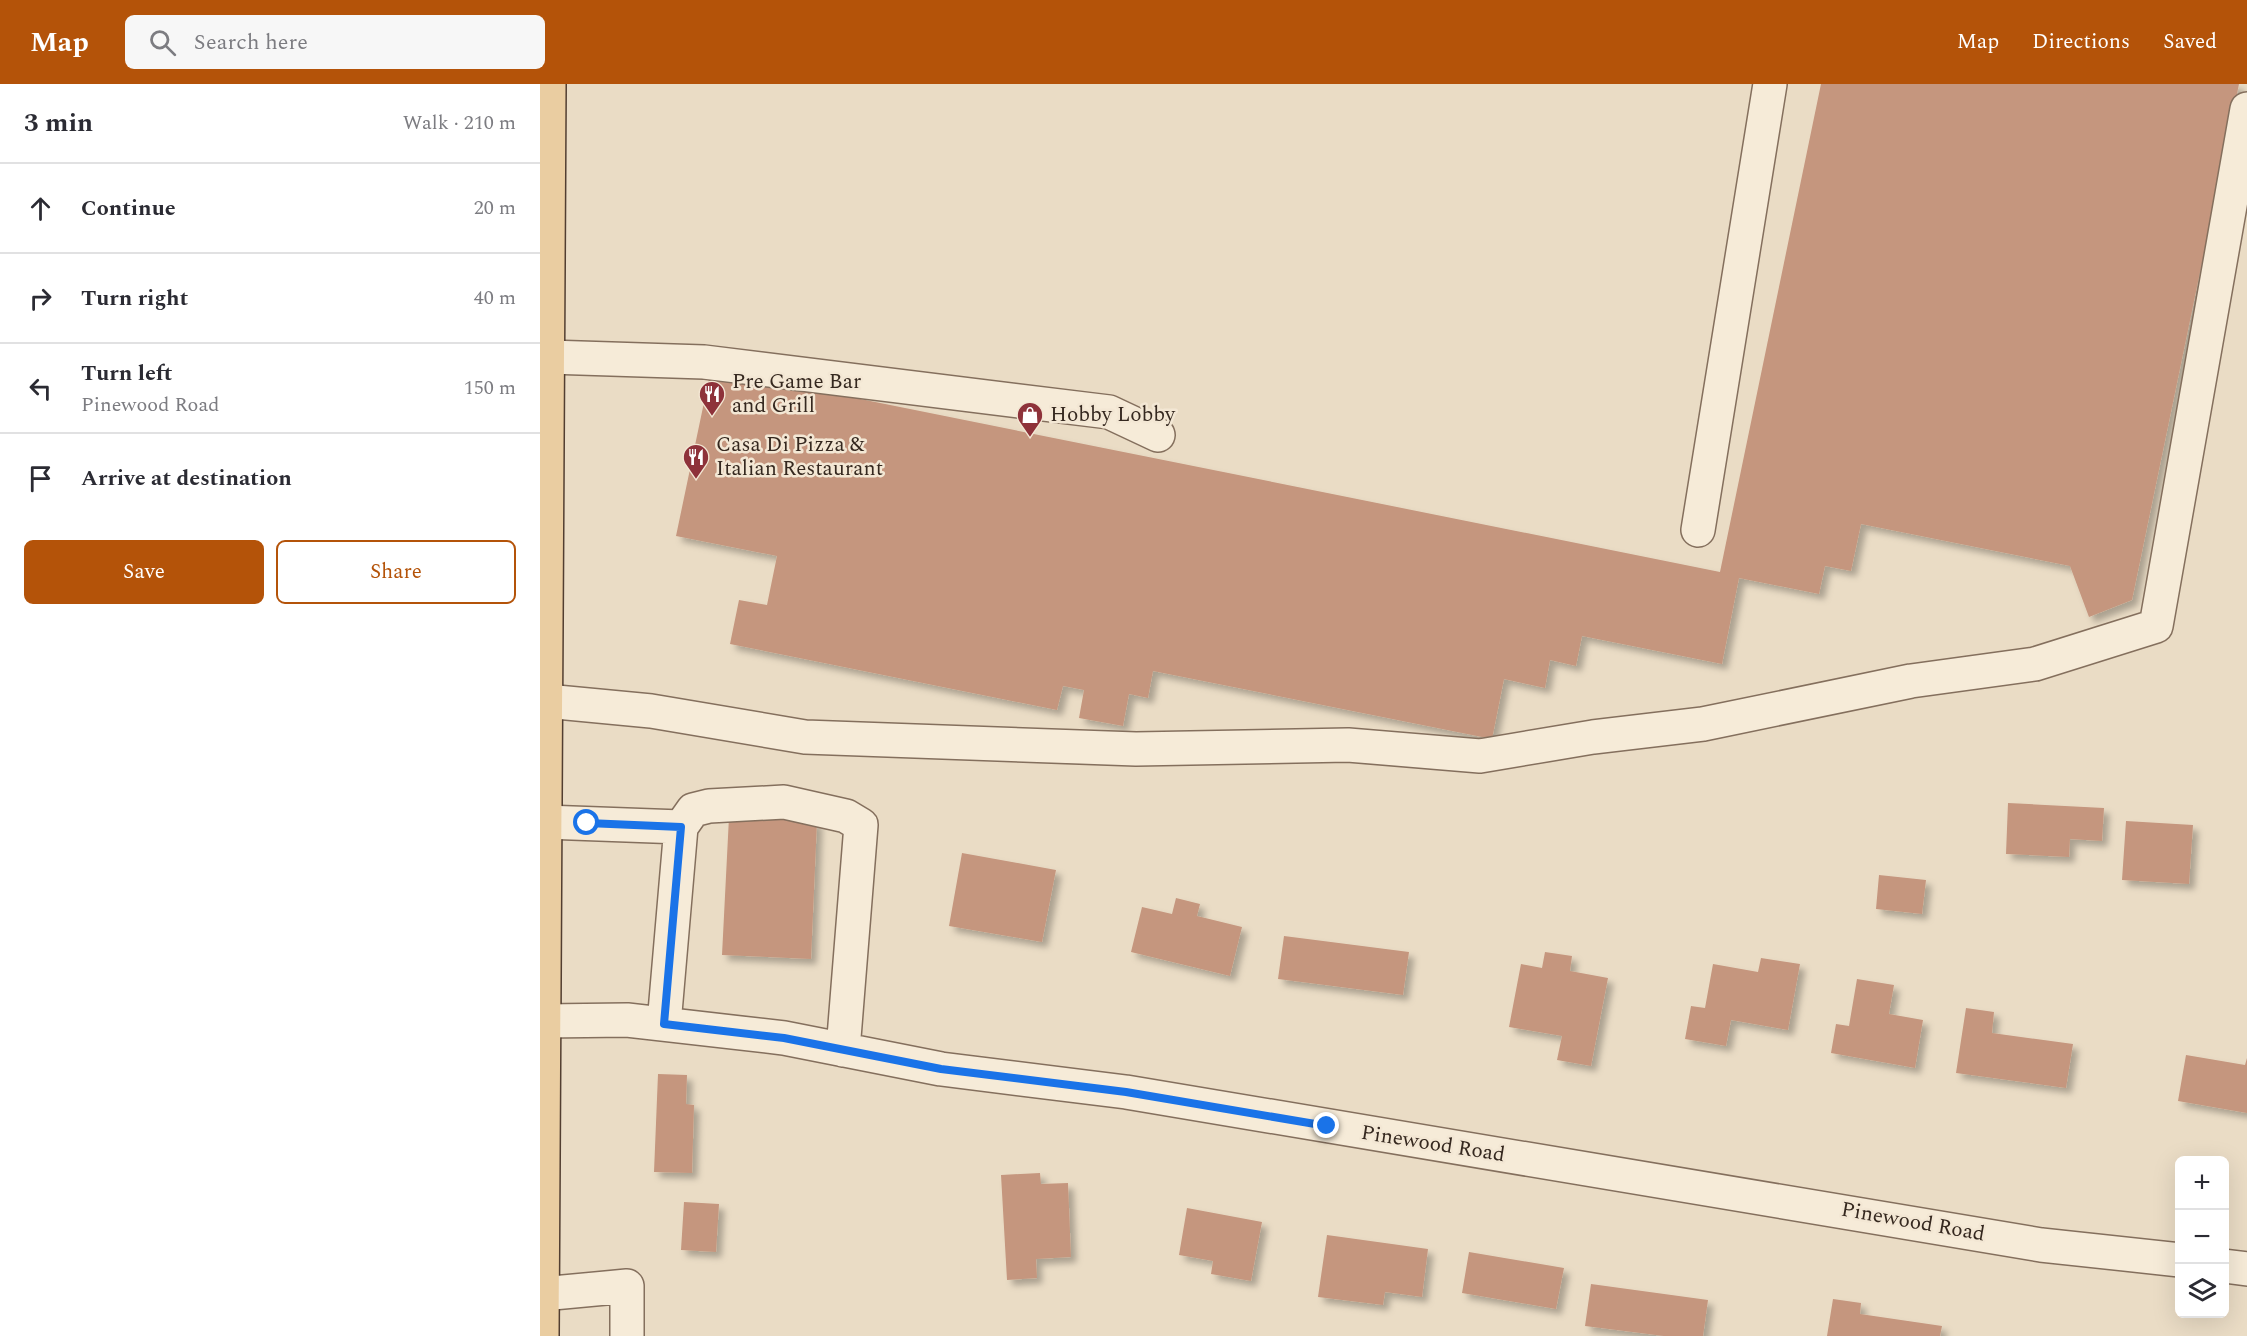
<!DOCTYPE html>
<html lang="en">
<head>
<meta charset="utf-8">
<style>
  :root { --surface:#fff; --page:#f7f7f7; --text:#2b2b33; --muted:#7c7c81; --line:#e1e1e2; --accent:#b45309 }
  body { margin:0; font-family:Spectral,serif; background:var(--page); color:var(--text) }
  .controls { position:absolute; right:18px; bottom:18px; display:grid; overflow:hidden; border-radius:9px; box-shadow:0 6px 24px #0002 }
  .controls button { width:54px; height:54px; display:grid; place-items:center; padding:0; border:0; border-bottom:2px solid var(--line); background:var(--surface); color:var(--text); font:30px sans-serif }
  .stop { position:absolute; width:18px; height:18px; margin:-14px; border:4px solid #1a73e8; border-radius:50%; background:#fff }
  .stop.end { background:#1a73e8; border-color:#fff; box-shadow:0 2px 6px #0008 }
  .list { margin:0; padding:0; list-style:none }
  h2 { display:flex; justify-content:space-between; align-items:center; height:78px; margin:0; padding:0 24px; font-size:26px }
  h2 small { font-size:20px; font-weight:400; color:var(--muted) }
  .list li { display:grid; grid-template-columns:39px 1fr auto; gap:18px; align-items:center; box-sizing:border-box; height:90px; padding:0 24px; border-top:2px solid var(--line) }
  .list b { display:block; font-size:22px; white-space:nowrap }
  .list p { margin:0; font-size:20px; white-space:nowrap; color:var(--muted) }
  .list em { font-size:20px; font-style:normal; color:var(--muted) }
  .actions { display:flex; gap:12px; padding:18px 24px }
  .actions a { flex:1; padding:14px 0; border:2px solid var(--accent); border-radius:9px; text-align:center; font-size:21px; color:var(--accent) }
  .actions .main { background:var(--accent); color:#fff }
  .icon { flex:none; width:33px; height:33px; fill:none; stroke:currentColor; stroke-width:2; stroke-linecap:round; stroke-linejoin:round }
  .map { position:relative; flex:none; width:1707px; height:1252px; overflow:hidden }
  header { display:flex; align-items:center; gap:36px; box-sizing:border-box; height:84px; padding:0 30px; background:var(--accent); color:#fff }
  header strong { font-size:28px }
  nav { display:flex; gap:33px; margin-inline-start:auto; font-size:21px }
  .search { width:420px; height:54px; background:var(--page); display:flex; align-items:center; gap:15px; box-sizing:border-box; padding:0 21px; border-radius:9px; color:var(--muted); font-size:22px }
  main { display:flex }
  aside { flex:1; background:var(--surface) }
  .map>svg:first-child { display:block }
</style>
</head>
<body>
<header>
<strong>Map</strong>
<div class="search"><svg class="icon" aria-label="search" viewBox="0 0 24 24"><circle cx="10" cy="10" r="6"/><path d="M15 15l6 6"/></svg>Search here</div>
<nav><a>Map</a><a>Directions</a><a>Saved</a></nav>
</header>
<main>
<aside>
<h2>3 min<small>Walk · 210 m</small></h2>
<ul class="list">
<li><svg class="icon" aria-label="ahead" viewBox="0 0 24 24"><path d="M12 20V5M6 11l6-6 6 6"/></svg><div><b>Continue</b></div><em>20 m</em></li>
<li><svg class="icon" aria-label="right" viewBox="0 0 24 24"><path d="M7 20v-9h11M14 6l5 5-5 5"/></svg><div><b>Turn right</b></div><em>40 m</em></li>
<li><svg class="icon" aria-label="left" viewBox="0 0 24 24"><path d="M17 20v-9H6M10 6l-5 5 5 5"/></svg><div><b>Turn left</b><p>Pinewood Road</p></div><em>150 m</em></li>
<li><svg class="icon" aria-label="arrive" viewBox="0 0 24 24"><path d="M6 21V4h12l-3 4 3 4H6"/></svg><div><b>Arrive at destination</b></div></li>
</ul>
<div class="actions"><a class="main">Save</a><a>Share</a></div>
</aside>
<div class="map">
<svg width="1707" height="1252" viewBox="0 0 1707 1252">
  <defs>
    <filter id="shadow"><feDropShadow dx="5.5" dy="5.5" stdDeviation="3" flood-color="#0004"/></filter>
  </defs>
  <rect width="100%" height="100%" fill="#eadcc5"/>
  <path fill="#c5967e" filter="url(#shadow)" d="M1281 0H1699L1592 516 1549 533 1530 482 1321 440 1311 487 1285 482 1279 510 1199 494 1182 580 1042 552 1036 582 1010 576 1005 604 964 595 952 655 613 587 608 614 589 610 583 642 539 634 544 606 523 602 517 626 190 560 199 516 227 521 237 472 136 452 171 285 1180 488Z
    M1468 719 1564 724 1562 757 1530 755 1529 773 1466 770Z
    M189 733 277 737 271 875 182 871Z
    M1586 737 1653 741 1649 800 1582 796Z
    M422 769 516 786 502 858 409 842Z
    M1339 791 1386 796 1382 830 1336 825Z
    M636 814 660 820 657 832 702 843 690 892 591 868 602 823 632 830Z
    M744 852 869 868 863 911 738 895Z
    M1005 868 1032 872 1030 887 1068 894 1051 982 1017 976 1022 952 969 943 981 880 1002 884Z
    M1221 874 1260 880 1248 946 1191 936 1186 962 1145 955 1151 922 1165 924 1173 880 1218 888Z
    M1317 895 1354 901 1349 930 1383 936 1375 984 1291 969 1296 940 1309 942Z
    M1426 924 1454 928 1452 949 1533 960 1526 1004 1416 989Z
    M1646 971 1705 981 1707 974V1029L1638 1017Z
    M118 990 147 991 146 1020 154 1021 152 1089 114 1088Z
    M500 1089 501 1100 528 1099 531 1173 496 1175 497 1194 467 1196 461 1091Z
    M144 1118 179 1120 176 1168 141 1166Z
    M647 1124 722 1138 711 1197 671 1190 673 1177 639 1171Z
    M787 1151 888 1165 882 1213 845 1208 843 1221 778 1213Z
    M929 1168 1024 1184 1016 1225 922 1209Z
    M1051 1200 1168 1216 1163 1252H1124L1045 1242Z
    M1293 1215 1321 1219 1320 1230 1402 1242 1400 1252H1287Z"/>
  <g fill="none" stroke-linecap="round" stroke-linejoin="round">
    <g stroke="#846f5d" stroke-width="36">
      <path id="minor" d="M9 273 164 278 569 328 618 351
        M1158 446 1230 0
        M6 617 111 627 265 653 596 665 808 661 940 672 1053 653 1163 640 1371 597 1495 580 1616 542 1707 25
        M5 738 141 743 124 940
        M141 743 153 726 169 722 244 718 306 732 321 741 303 966
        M4 937 87 936 244 954 401 985 586 1008 1501 1161 1640 1176
        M1684 1182 1707 1185
        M2 1210 87 1202V1252"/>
    </g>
    <g stroke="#523e31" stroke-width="36">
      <path id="major" d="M2 1252 9 0"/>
    </g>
    <use href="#minor" stroke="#f6ebd8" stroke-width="33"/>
    <use href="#major" stroke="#eacda1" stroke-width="33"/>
  </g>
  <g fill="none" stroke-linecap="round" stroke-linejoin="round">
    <path stroke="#1a73e8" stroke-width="8" d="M47 739 141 743 124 940 244 954 401 985 586 1008 787 1042"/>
  </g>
  <defs>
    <g id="restaurant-pin" transform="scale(1.35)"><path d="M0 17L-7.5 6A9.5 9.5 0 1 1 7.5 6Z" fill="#8e323a" stroke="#f3e7d4"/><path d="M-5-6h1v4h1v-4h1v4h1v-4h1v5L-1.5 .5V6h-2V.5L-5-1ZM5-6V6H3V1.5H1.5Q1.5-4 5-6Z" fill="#fff"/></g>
    <g id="shop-pin" transform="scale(1.35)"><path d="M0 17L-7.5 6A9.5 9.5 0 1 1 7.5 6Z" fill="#8e323a" stroke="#f3e7d4"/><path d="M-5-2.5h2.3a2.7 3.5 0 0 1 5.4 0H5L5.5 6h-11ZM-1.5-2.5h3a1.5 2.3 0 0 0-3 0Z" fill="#fff"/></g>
  </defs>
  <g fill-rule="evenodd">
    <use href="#restaurant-pin" x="172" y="310"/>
    <use href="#shop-pin" x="490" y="331"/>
    <use href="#restaurant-pin" x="156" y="373"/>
  </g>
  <g text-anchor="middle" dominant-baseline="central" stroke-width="5" stroke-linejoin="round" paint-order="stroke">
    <g font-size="21" fill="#35281f" stroke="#f3e7d4" text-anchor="start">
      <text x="192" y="298">Pre Game Bar<tspan x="192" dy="24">and Grill</tspan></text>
      <text x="510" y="331">Hobby Lobby</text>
      <text x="176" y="361">Casa Di Pizza &amp;<tspan x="176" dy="24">Italian Restaurant</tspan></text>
    </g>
    <g font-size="21" fill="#35281f" stroke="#f3e7d4">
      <text transform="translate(893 1060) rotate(9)">Pinewood Road</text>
      <text transform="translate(1373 1138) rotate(10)">Pinewood Road</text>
    </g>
  </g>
</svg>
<div class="controls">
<button>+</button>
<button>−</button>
<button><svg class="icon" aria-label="layers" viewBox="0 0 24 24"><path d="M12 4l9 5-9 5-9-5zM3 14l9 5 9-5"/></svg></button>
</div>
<div class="stop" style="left:47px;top:739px"></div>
<div class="stop end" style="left:787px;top:1042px"></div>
</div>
</main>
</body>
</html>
